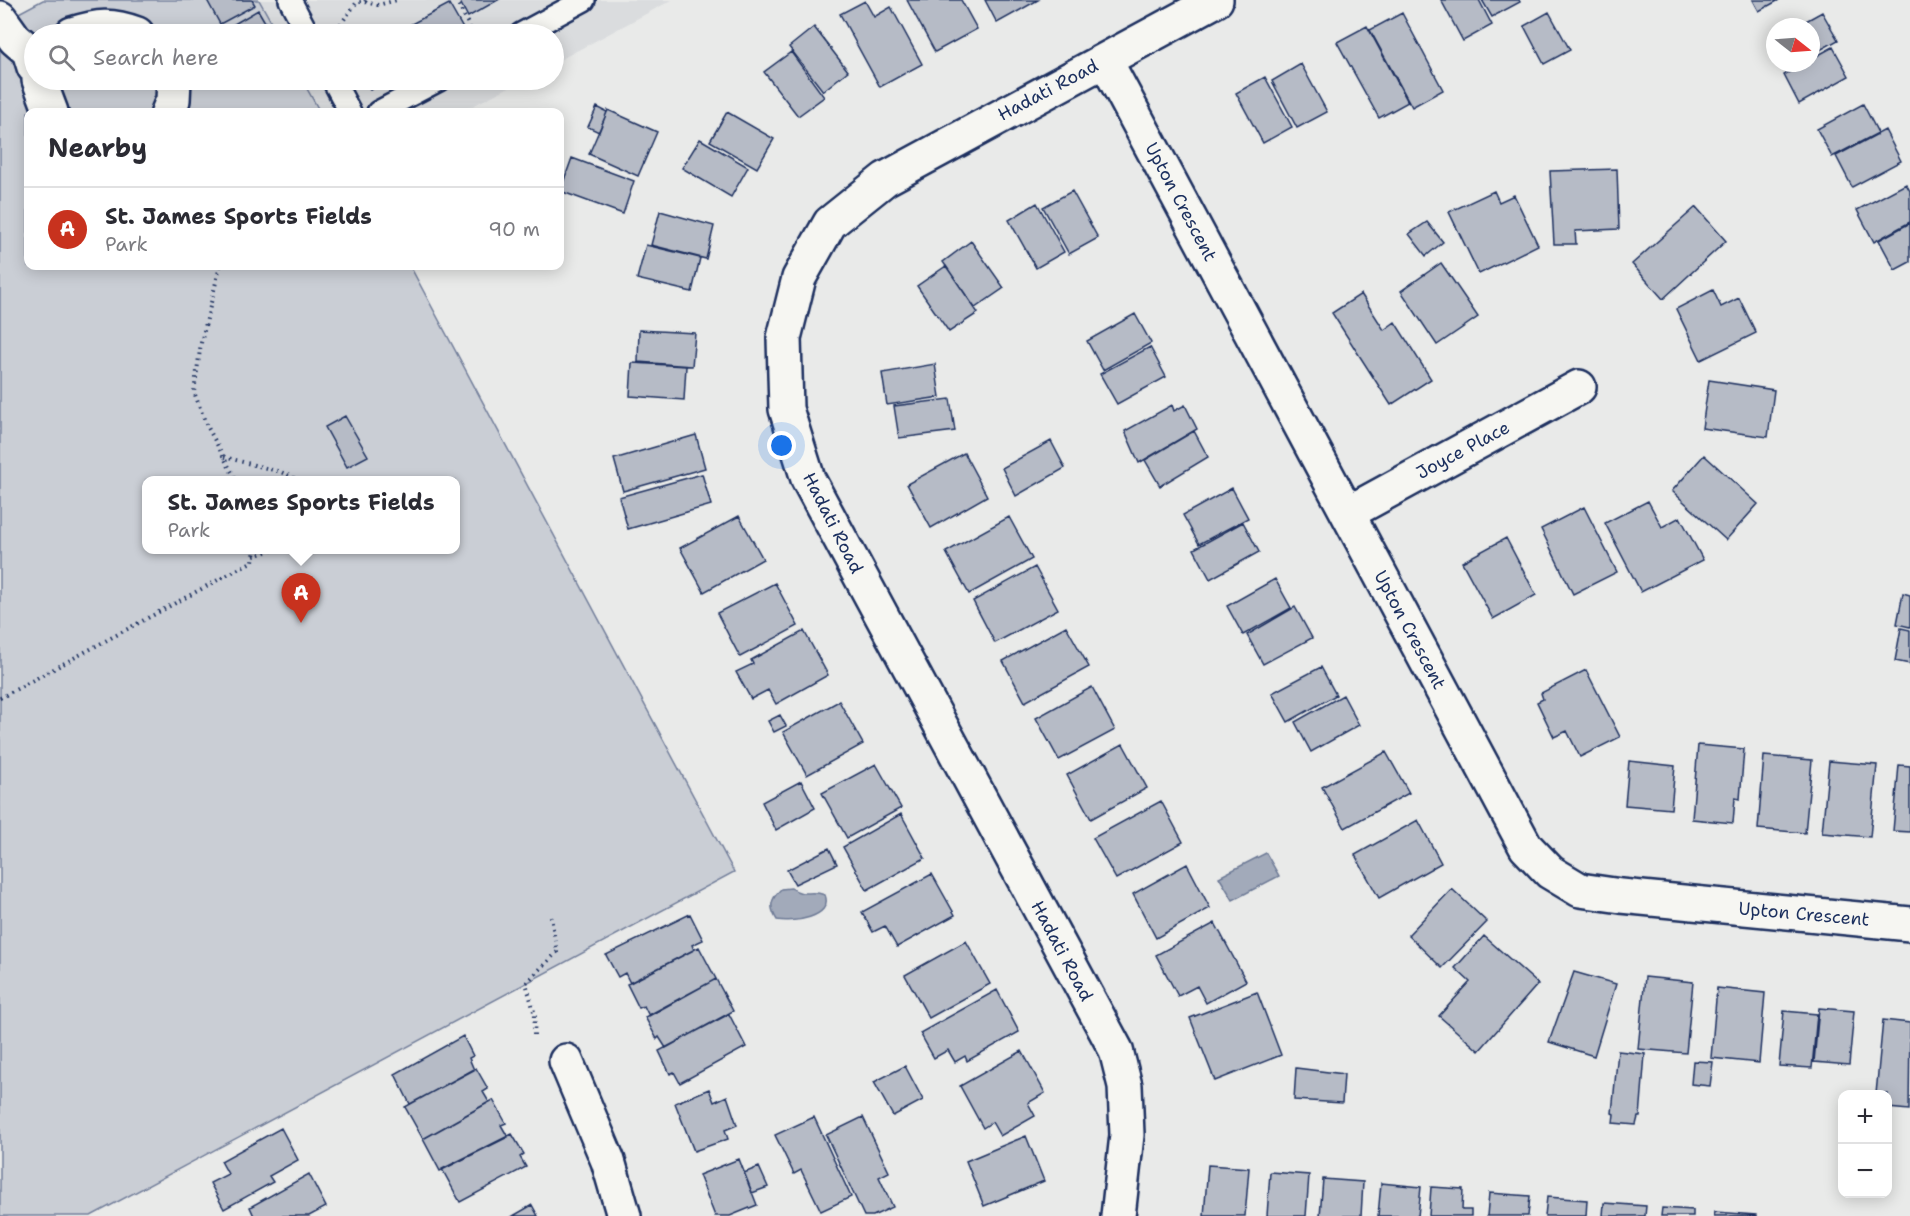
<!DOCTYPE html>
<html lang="en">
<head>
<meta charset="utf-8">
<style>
  :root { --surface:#fff; --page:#f7f7f7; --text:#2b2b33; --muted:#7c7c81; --line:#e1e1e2; --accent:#c8321e }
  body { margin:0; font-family:"Shantell Sans",sans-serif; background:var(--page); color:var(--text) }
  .controls { position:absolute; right:18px; bottom:18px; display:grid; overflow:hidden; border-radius:12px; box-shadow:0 3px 15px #0003 }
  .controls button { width:54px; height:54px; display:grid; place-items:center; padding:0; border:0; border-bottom:2px solid var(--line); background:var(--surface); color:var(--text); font:30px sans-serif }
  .compass { position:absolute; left:1766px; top:18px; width:54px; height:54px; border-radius:50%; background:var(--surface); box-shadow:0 3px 15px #0003; rotate:107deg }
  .you { position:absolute; left:782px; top:446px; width:21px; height:21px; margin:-15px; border:4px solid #fff; border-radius:50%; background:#1a73e8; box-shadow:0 0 0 9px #1a73e833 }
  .badge { display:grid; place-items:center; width:39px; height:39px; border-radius:50%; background:var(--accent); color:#fff; font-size:20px; font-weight:700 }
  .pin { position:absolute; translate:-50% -50px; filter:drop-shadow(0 2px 3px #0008) }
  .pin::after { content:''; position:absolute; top:32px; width:21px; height:18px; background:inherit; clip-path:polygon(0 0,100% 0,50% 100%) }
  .popup { position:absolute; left:142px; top:476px; width:318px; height:78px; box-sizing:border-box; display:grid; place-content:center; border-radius:12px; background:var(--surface); filter:drop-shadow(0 2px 4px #0005); font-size:20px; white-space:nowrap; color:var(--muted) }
  .popup b { font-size:22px; color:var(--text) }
  .popup::after { content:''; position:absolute; left:50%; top:100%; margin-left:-12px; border:12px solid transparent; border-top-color:var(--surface) }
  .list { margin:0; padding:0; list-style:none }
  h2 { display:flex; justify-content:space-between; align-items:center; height:78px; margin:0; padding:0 24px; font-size:26px }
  h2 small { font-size:20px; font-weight:400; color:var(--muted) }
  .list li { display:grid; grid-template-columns:39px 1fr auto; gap:18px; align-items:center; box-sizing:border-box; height:84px; padding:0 24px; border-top:2px solid var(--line) }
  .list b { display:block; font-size:22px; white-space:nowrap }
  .list p { margin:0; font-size:20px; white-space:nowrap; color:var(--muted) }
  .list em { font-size:20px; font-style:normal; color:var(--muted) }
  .icon { flex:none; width:33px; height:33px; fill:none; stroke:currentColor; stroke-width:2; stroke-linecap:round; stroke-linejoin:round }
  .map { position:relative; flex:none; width:1910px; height:1216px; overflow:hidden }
  .search { position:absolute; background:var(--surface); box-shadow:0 3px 15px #0003; left:24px; top:24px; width:540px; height:66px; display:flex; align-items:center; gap:15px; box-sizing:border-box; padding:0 21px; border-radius:33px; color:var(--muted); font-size:22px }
  .panel { position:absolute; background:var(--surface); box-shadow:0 3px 15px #0003; left:24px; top:108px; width:540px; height:162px; border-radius:12px }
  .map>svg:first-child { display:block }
</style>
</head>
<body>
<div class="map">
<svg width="1910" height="1216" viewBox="0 0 1910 1216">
  <rect width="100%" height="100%" fill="#e9eae9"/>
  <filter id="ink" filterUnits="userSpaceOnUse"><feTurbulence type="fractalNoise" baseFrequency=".0167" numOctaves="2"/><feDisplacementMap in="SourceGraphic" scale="12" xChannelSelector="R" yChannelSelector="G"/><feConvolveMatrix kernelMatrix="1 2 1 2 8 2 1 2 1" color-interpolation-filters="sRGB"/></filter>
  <g filter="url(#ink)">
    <path fill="#dadcde" d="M259 0H672L554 63V34H278Z
      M302 80H523L461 112H320Z"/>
    <path fill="#caced5" stroke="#727e9a" stroke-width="1.5" fill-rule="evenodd" d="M43 0H259L278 34H34V80H302L320 112H28V266H410L734 872 91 1216H0V23ZM146 480H455V550H146Z"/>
    <path fill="#a2aaba" stroke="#6c7995" stroke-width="1.5" d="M1266 853 1279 876 1233 900 1219 877Z
      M791 888C806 898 809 889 825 895 834 918 791 923 777 920 769 907 770 900 781 889Z"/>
    <path fill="#b6bbc6" stroke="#1b2f5e" stroke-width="1.5" d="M207 0H252L255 5 220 24Z
      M459 0H498L468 17Z
      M907 0H961L977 29 935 52Z
      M985 0H1038L997 23Z
      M1441 0H1479L1492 25 1463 41Z
      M1482 0H1519L1520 2 1492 17Z
      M1753 0H1779L1759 11Z
      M865 1 874 17 891 7 922 64 880 87 840 14Z
      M449 4 466 34H405L402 29Z
      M258 10 272 34H227L224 30Z
      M1549 12 1570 50 1544 64 1524 26Z
      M1822 12 1838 40 1811 55V27H1795Z
      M1402 13 1443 90 1412 107 1370 30Z
      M1367 26 1408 102 1379 118 1337 42Z
      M814 27 848 71 823 91 789 47Z
      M1833 47 1849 76 1799 104 1784 75 1804 63H1811V59Z
      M791 52 824 97 798 116 764 72Z
      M1301 64 1327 112 1297 128 1272 81Z
      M1265 77 1292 127 1263 143 1236 93Z
      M365 80H390L370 90Z
      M1863 104 1878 133 1832 157 1817 129Z
      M513 107 526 112H511Z
      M597 107 607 112 599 132 588 127Z
      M608 110 657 132 638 176 589 154Z
      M727 112 774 139 757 168 710 141Z
      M1885 130 1901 161 1852 187 1836 156Z
      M700 139 748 167 731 197 682 168Z
      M572 158 634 181 623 214 560 191Z
      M1617 169 1619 229 1575 231 1576 244H1554L1550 171Z
      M1906 184 1910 191V222L1874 242 1857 210Z
      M1072 191 1098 238 1069 254 1043 207Z
      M1494 191 1499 202 1514 195 1538 245 1479 274 1449 212Z
      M1037 203 1064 252 1036 268 1009 220Z
      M1696 207 1726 241 1663 299 1632 264Z
      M660 211 714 226 706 259 651 245Z
      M1427 222 1443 242 1426 256 1409 234Z
      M1910 223V262L1895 270 1879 240Z
      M971 241 1004 288 975 308 943 262Z
      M646 245 700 258 692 292 637 279Z
      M1441 263 1478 317 1437 345 1401 291Z
      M946 266 978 313 949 332 917 286Z
      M1713 290 1721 307 1739 298 1756 333 1701 360 1676 309Z
      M1361 294 1384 330 1395 322 1431 379 1391 405 1332 313Z
      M1135 314 1151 343 1103 370 1087 341Z
      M639 330 695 333 692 366 638 362Z
      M1150 347 1166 377 1117 404 1100 374Z
      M632 363 686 366 684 400 630 396Z
      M935 364 940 397 887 405 882 373Z
      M1709 380 1774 390 1768 437 1702 428Z
      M950 399 955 431 899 438 894 406Z
      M1172 405 1174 411 1185 405 1197 429 1139 463 1125 431Z
      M345 416 368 456 347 467 325 427Z
      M1194 431 1208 457 1160 486 1145 460Z
      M696 435 705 468 623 491 614 459Z
      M1051 441 1065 468 1016 496 1002 468Z
      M964 453 987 496 931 528 907 484Z
      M1704 455 1758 504 1726 540 1672 491Z
      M702 474 711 505 628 529 619 497Z
      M1232 488 1248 518 1199 544 1183 515Z
      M1648 501 1662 527 1680 517 1703 560 1641 592 1605 523Z
      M1584 507 1617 572 1573 594 1541 529Z
      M739 516 763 559 704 592 680 548Z
      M1009 517 1032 559 969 594 946 552Z
      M1243 522 1259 552 1210 579 1194 549Z
      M1506 538 1536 595 1493 619 1462 562Z
      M1035 567 1058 609 995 643 973 601Z
      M1275 579 1291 608 1243 635 1227 606Z
      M775 583 798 626 740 657 717 613Z
      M1903 593 1910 595V627L1897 624Z
      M1295 607 1312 638 1263 664 1247 635Z
      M1066 626 1089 667 1025 702 1003 661Z
      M1901 628 1910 630V664L1895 661Z
      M804 631 828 675 776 704 768 690 751 699 736 672 753 664 751 660Z
      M1321 667 1336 695 1288 722 1272 693Z
      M1586 670 1620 737 1580 757 1567 731 1554 737 1537 702 1543 699 1541 693Z
      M1092 687 1115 730 1059 760 1036 718Z
      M1343 695 1359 725 1311 752 1295 722Z
      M839 701 863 744 807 775 783 732Z
      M780 715 786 726 774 732 768 721Z
      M1123 744 1147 788 1091 819 1067 775Z
      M1698 745 1744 749 1740 799 1735 798 1733 823 1692 819Z
      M1386 752 1409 793 1345 828 1322 787Z
      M1764 756 1812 760 1805 833 1758 829Z
      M1629 761 1675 766 1671 809 1625 805Z
      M1829 761 1877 765 1870 837 1822 833Z
      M876 764 901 808 847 838 822 793Z
      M1899 765 1910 766V832L1893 831Z
      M801 781 815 808 776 830 762 802Z
      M1161 801 1183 842 1116 879 1093 838Z
      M901 814 925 858 867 890 843 847Z
      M1418 820 1441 863 1379 898 1355 855Z
      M829 848 837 864 795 884 787 870Z
      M1187 864 1210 908 1156 938 1133 894Z
      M932 874 955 915 897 947 885 926 873 932 862 912Z
      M1452 889 1487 922 1442 968 1408 935Z
      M690 914 703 940 692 945 694 950 630 983 625 973 618 977 606 955Z
      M1215 923 1246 981 1206 1003 1197 986 1178 996 1156 955Z
      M1484 936 1538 984 1479 1051 1439 1016 1470 982 1455 968Z
      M966 941 990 984 929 1018 905 975Z
      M699 947 716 979 649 1016 644 1006 639 1008 627 984Z
      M1574 972 1616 984 1594 1056 1549 1042Z
      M1645 977 1693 982 1686 1053 1638 1049Z
      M716 979 733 1011 666 1048 659 1037 657 1039 645 1017Z
      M1717 988 1765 993 1759 1063 1711 1058Z
      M997 990 1019 1032 967 1061 965 1056 955 1062 948 1050 934 1058 920 1033Z
      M1257 992 1281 1055 1215 1081 1190 1018Z
      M1819 1008 1854 1011 1849 1065 1814 1062Z
      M1784 1011 1817 1014 1812 1068 1779 1066Z
      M729 1014 746 1047 680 1083 674 1072 670 1074 659 1051Z
      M1883 1020 1910 1023 1909 1110 1888 1108V1094H1876Z
      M463 1036 473 1056 469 1058 474 1070 410 1104 395 1074Z
      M1022 1051 1045 1093 1028 1103 1035 1116 1000 1136 992 1122 983 1128 960 1086Z
      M1618 1051 1645 1054 1640 1117H1638L1636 1125 1613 1123 1614 1114 1612 1113Z
      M1693 1061 1713 1062 1710 1086 1691 1084Z
      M905 1066 923 1100 893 1116 874 1082Z
      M476 1068 488 1089 483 1092 489 1102 423 1139 405 1107Z
      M1296 1068 1344 1074 1342 1103 1294 1100Z
      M709 1089 714 1102 727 1096 737 1125 725 1130 728 1139 694 1151 675 1103Z
      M493 1100 506 1123 501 1125 508 1137 440 1171 423 1139Z
      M814 1117 851 1197 821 1211 801 1170 794 1174 775 1135Z
      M863 1117 889 1172 879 1177 893 1207 873 1216H864L826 1135Z
      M281 1128 298 1160 269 1176 273 1182 224 1209 210 1183 228 1174 221 1161Z
      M512 1134 524 1154 520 1157 526 1167 460 1202 442 1169Z
      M1026 1136 1044 1181 984 1206 966 1161Z
      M739 1159 757 1205 730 1216H715L699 1175Z
      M1208 1165 1249 1168 1245 1216H1204Z
      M759 1167 768 1187 752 1193 744 1173Z
      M1270 1172 1309 1175 1306 1216H1267Z
      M309 1174 326 1207 309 1216H254L250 1207Z
      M1323 1179 1363 1182 1361 1216H1320Z
      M1381 1183 1421 1187 1418 1216H1378Z
      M1431 1187 1463 1189 1462 1210H1471V1216H1429Z
      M1489 1193 1530 1196 1528 1216H1487Z
      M1547 1197 1587 1200 1586 1216H1545Z
      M1604 1203 1646 1206 1645 1216H1603Z
      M532 1205 538 1216H513Z
      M1662 1208 1693 1210V1216H1661Z
      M1715 1212 1756 1215V1216H1714Z"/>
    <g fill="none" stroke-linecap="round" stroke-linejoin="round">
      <g stroke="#1b2f5e" stroke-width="26">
        <path id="service" d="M290 0 308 34
          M521 34 584 0
          M333 80 350 112
          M378 112 439 80"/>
      </g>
      <g stroke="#1b2f5e" stroke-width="38">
        <path id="minor" d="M0 18 15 39 29 51 34 67
          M72 34C98 26 111 24 137 34
          M1105 60 1526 847 1550 872 1580 890 1621 896 1910 924
          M39 80 51 112
          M168 112 173 100 174 80
          M1348 513 1579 387
          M566 1061 608 1161 624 1216
          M1118 1216 1127 1135 1125 1086 1116 1050 808 479 786 409 784 338 799 278 830 223 885 179 1216 0"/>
      </g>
      <path stroke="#1b2f5e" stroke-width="4" stroke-dasharray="1.5 4.5" stroke-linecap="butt" d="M456 0 473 34
        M365 2 378 5 397 0
        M337 29 357 2H365L366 0
        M220 266 201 343 194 392 206 424 236 480
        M224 457 281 472 298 480
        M254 556 273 550
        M0 698 253 561 255 550
        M534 1035 535 1015 526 983 557 952 551 917"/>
      <use href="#service" stroke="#f6f6f2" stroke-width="21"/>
      <use href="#minor" stroke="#f6f6f2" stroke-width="33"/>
    </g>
  </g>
  <g text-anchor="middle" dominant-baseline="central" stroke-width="5" stroke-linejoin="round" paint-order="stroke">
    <g font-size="18" fill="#1b2f5e" stroke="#f6f6f2">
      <text transform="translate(1048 90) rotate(-28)">Hadati Road</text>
      <text transform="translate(1181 202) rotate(62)">Upton Crescent</text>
      <text transform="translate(1463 450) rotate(-28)">Joyce Place</text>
      <text transform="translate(833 523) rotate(63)">Hadati Road</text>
      <text transform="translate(1410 630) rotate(62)">Upton Crescent</text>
      <text transform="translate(1804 914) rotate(5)">Upton Crescent</text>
      <text transform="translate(1062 951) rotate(62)">Hadati Road</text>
    </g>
  </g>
</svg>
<div class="controls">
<button>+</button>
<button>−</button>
</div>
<svg class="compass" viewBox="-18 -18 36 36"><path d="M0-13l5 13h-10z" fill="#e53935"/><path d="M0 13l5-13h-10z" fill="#7c7c81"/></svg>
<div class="you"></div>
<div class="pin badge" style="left:301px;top:623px">A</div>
<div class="popup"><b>St. James Sports Fields</b>Park</div>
<div class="search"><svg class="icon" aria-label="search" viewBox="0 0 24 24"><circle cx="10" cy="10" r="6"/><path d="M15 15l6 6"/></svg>Search here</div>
<section class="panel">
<h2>Nearby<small></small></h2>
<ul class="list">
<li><span class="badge">A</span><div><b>St. James Sports Fields</b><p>Park</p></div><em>90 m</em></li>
</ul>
</section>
</div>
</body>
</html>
